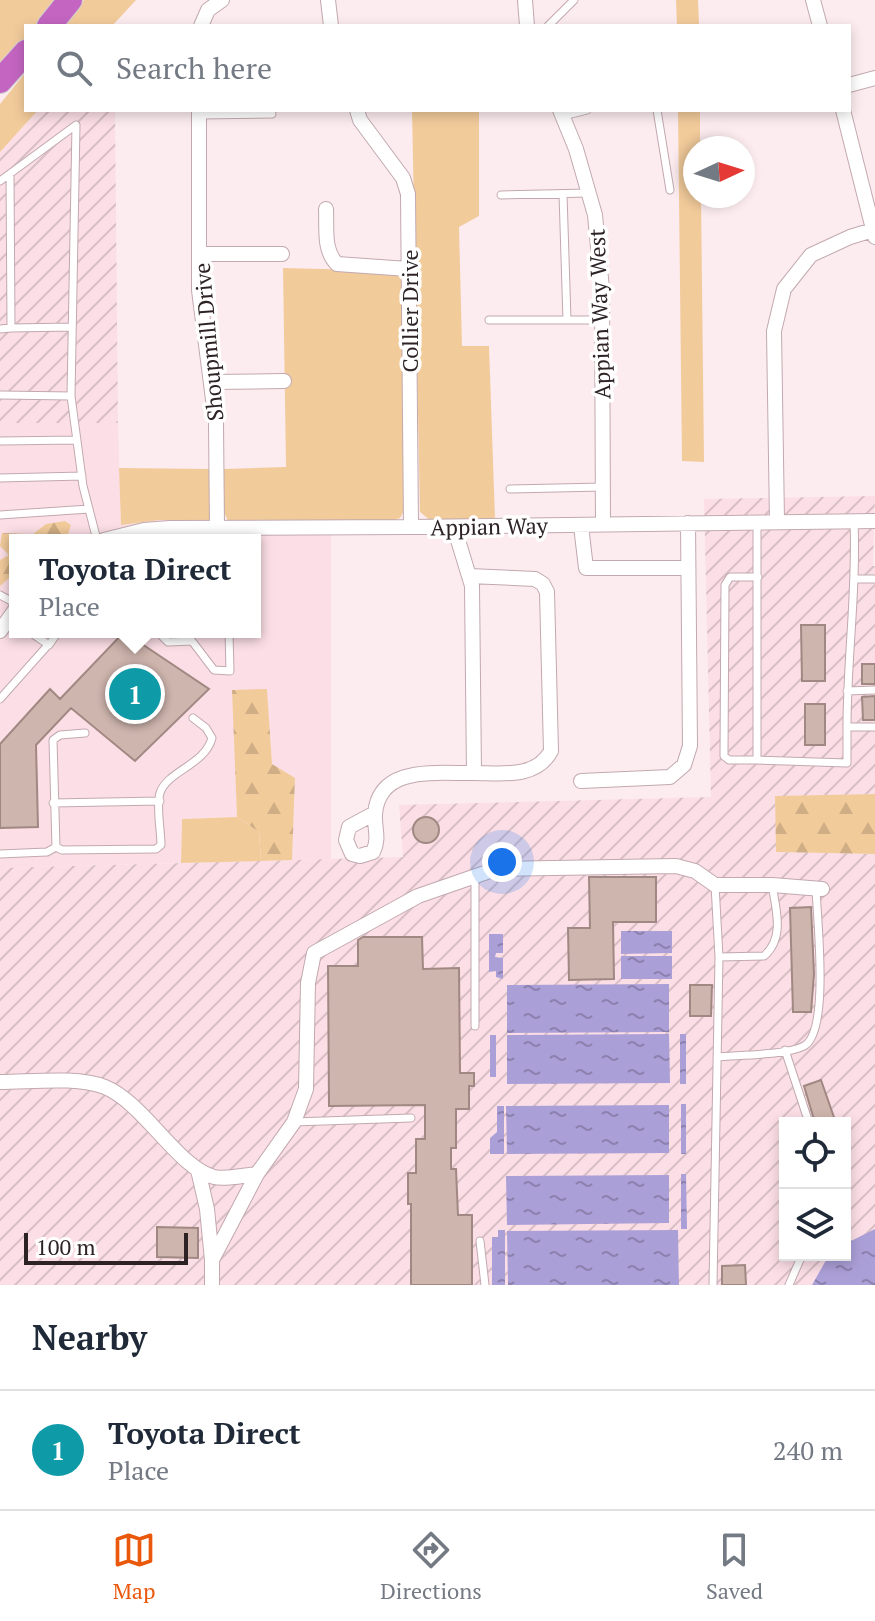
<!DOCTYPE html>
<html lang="en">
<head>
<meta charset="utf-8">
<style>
  :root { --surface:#fff; --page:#f2f2f3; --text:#1f2937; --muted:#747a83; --line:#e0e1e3; --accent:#ea580c }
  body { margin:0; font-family:"PT Serif",serif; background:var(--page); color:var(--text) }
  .controls { position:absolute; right:24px; bottom:24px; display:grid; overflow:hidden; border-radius:0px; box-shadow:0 4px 12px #0003 }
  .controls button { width:72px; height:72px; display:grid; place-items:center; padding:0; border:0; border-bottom:2px solid var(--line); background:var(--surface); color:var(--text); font:40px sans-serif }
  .compass { position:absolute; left:683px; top:136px; width:72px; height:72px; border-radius:50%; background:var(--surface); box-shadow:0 4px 12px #0003; rotate:86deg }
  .scale { position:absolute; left:24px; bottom:20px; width:164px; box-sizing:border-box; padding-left:8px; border:4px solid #2d2325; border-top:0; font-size:22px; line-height:28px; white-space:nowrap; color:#2d2325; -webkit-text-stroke:6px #fff; paint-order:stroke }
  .you { position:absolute; left:502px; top:862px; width:28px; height:28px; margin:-20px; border:6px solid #fff; border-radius:50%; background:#1a73e8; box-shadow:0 0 0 12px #1a73e833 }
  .badge { display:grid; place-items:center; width:52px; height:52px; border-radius:50%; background:var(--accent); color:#fff; font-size:26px; font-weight:700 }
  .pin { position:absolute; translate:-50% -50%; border:4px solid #fff; box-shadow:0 2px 8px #0006 }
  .popup { position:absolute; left:9px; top:534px; width:252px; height:104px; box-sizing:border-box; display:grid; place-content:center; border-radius:0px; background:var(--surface); filter:drop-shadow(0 2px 6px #0005); font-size:26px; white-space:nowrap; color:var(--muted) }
  .popup b { font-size:30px; color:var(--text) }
  .popup::after { content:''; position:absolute; left:50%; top:100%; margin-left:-16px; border:16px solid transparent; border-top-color:var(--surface) }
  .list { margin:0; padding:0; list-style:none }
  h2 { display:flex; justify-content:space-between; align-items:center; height:104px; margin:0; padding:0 32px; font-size:34px }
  h2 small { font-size:26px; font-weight:400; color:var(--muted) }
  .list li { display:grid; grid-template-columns:52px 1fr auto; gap:24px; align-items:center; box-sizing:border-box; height:120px; padding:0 32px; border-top:2px solid var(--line) }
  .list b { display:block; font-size:30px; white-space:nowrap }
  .list p { margin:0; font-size:26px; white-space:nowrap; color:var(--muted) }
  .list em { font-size:26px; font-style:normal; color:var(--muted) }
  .icon { flex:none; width:44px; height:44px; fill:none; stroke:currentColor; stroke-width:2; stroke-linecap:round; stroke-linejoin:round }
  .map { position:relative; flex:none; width:875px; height:1285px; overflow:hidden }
  .search { position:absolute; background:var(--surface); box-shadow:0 4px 12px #0003; left:24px; right:24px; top:24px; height:88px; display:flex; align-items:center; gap:20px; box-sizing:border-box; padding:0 28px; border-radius:0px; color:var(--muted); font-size:30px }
  .sheet { height:224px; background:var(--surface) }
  nav { display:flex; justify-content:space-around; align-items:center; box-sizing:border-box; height:112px; border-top:2px solid var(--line); background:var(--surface); font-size:22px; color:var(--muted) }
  nav a { display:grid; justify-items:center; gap:4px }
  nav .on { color:var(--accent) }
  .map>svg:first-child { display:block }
</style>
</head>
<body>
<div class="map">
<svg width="875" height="1285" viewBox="0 0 875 1285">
  <defs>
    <pattern id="industrial-furrows" width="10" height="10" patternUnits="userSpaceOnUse" patternTransform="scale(2)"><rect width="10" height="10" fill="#fcdfe6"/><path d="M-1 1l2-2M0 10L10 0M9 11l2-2" fill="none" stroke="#d8bfc5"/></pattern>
    <pattern id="forest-firs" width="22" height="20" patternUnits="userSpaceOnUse" patternTransform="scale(2)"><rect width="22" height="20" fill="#f2cb9b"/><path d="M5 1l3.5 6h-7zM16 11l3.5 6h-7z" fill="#d0ae85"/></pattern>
    <pattern id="water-ripples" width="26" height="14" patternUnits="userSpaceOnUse" patternTransform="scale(2)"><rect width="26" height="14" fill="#ab9fd7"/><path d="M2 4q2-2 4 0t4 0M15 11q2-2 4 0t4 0" fill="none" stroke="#8c81ae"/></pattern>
  </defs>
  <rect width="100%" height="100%" fill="#fcecef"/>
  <path fill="#fcdfe6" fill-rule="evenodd" d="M0 423H118L121 525 160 520 331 521V859L292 860 295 779 272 764 267 690H233L237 817 182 819 181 863 0 868ZM15 540H255V632H15Z"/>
  <path fill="url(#industrial-furrows)" fill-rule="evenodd" d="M38 110H115L118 423H0V152Z
    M875 496 873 566H875V794L775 797 777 852 875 854V1285H0V868L403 857 399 805 711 797 704 499ZM785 1123H845V1255H785Z"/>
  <path fill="#f2cb9b" d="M0 0H58L37 26H26V39L0 69Z
    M84 0H136L112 26H63Z
    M676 0H698L699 26H677Z
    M26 72V110H38L0 152V104Z
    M412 110H479V216L459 227 462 346H489L495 519 431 521 420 512Z
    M678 110H700V148H695V196H701L704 462 682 461Z
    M283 268 404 271V511L400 518 392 521H228L223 510V469L286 467Z
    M119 468 211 469 212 513 209 521 160 520 121 525Z
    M237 817 259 832 261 861 181 863 182 819Z"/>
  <path fill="url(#forest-firs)" d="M65 521 71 525 68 534 53 535 47 540H15V573L0 586V560L9 555 0 546 2 533 33 534 46 524Z
    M267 689 272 764 295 778 292 860 261 861 259 832 237 817 232 690Z
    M875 794V854L776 852 775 796Z"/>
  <path fill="url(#water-ripples)" d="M621 931H672V953L621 954Z
    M489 934H503V953H496L495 957 503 958V979L496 977V971L489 972Z
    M621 956H672V979H621Z
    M669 984V1032L507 1033V985Z
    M669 1034 670 1083 507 1084V1035Z
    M680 1034H686V1084H680Z
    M496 1035V1077H490V1035Z
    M681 1104H686V1154H681Z
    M669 1105V1153L507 1154 506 1106Z
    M497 1106H504V1154H490V1138L497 1132Z
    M681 1174H686L687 1229H681Z
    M669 1175V1223L507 1225 506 1176Z
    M875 1229V1285H812L829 1255H845V1244Z
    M498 1230H505V1285H492V1237H498Z
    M678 1230 679 1285H508L507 1231Z"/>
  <path fill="#ceb5ad" stroke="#a08982" stroke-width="2" d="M801 625H825V681H802Z
    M124 632 209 689 135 761 71 708 36 745 38 827 0 828V744L50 689 60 699Z
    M862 664H875V684H862Z
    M875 696V720H863L862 697Z
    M805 704H825V745H805Z
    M413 830a13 13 0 1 1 26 0a13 13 0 1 1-26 0Z
    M589 877H656V922H613L614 979 569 980 568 928H590Z
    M811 907 814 974 811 1012H793L790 908Z
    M363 937H422L423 969 459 968 460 1073H474V1086H469V1109H456V1148H451V1169H456L458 1215H472V1285H411V1204H408V1173H416V1139H425V1105L329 1106 328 966H358V940Z
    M690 985H712L711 1016H690Z
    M821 1080 836 1123H815L804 1086Z
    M157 1227 198 1228V1258L157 1257Z
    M745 1265 746 1285H722V1266Z"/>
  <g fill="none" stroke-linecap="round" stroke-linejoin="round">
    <g stroke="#c2a9af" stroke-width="9">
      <path id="service" d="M548 26 574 0
        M657 110 670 190
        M199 115 272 114
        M563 116 587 110
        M0 181 76 125 71 396 83 486 97 540
        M563 194 567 320
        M501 195 589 193
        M489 320H602
        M11 328 72 327
        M0 329 11 328 10 174
        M0 395 71 396
        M0 441 77 440
        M0 478 82 476
        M510 489 603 487
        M0 515 89 509
        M854 521C857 590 847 658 847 727H875
        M757 523V760L847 763V727
        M856 579H875
        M0 595 15 603
        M30 632 49 645 58 632
        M158 632 168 642 192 641 214 670 230 671 229 632
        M847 691 875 690
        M0 699 48 645
        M85 733 60 735 53 740 56 847 62 850 156 849 161 845C161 830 156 808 160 793 167 771 205 765 212 738L206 728 193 718
        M757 760H729L724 756 725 585 730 577H758
        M53 803 160 801
        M0 854 47 852 56 847
        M719 957 764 956C785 938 776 909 772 885
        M475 1026V876
        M785 1050 809 1123
        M717 1057C738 1055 787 1055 804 1046 830 1032 817 919 816 889
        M294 1122 411 1118
        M480 1241 485 1285
        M713 1285 719 957 715 885
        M789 1285 802 1255"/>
    </g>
    <g stroke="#c2a9af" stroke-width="16">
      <path id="minor" d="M328 0 331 26
        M525 0 527 26
        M813 0 820 26
        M201 26 208 10 222 0
        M849 85 875 78
        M199 110V290L216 423 217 527
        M357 110 360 120 403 178 408 194 411 527
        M560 110 576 149 595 215 602 289 603 525
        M843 110 875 237
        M326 209C327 228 323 250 337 264L408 269
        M199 254H282
        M212 382 284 381
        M777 521 774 331 784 289 811 255 850 237 873 230
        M581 526 586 568H687
        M104 540 144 530 170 528 411 527 875 521
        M469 576 535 579 543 584 547 592 551 751C536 779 501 773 474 773
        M0 631 15 610
        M581 781 670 777 684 765 690 746 688 523
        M375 813 349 827 346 840 352 854 360 856 373 852C380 838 374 828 375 814 379 764 438 774 474 773L472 586 454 527
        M0 1082C31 1082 77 1076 105 1087 144 1103 178 1168 214 1177 226 1180 244 1175 257 1174
        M198 1170 207 1209 212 1260
        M212 1285V1260L257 1174 294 1122 306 1089 308 983 314 953 418 896 496 869 676 866 695 871 715 885H772L822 889"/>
    </g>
    <g stroke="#d1cfcf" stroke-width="26">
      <path id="motorway" d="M49 26 70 0
        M0 81 26 52"/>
    </g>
    <use href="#service" stroke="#fff" stroke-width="7"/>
    <use href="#minor" stroke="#fff" stroke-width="14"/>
    <use href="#motorway" stroke="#c365c1" stroke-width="24"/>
  </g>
  <g text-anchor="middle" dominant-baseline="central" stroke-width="7" stroke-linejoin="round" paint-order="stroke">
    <g font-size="22" fill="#2d2325" stroke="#fff">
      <text transform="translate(409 311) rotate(-90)">Collier Drive</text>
      <text transform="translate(599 314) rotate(-92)">Appian Way West</text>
      <text transform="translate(208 342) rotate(-95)">Shoupmill Drive</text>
      <text transform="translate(489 526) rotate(-1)">Appian Way</text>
    </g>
  </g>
</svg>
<div class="controls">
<button><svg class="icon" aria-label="locate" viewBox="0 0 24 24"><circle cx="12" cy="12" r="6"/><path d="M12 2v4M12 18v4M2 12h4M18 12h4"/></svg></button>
<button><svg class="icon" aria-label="layers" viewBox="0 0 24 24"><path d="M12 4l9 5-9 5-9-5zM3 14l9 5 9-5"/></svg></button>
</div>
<svg class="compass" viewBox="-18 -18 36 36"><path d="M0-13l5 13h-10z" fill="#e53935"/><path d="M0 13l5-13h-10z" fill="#747a83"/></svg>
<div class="scale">100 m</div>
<div class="you"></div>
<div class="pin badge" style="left:135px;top:694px;background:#0f9aa8">1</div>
<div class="popup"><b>Toyota Direct</b>Place</div>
<div class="search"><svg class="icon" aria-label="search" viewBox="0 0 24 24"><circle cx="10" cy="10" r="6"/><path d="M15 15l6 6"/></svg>Search here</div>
</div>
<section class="sheet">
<h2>Nearby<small></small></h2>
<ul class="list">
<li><span class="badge" style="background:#0f9aa8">1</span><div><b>Toyota Direct</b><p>Place</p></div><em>240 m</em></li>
</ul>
</section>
<nav>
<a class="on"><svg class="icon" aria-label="map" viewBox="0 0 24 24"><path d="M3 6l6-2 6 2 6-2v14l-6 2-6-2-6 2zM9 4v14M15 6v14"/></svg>Map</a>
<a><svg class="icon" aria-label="directions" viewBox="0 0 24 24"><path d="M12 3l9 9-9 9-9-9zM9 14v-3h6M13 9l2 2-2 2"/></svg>Directions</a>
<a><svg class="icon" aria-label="saved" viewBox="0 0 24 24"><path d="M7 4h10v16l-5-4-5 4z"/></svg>Saved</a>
</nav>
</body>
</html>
